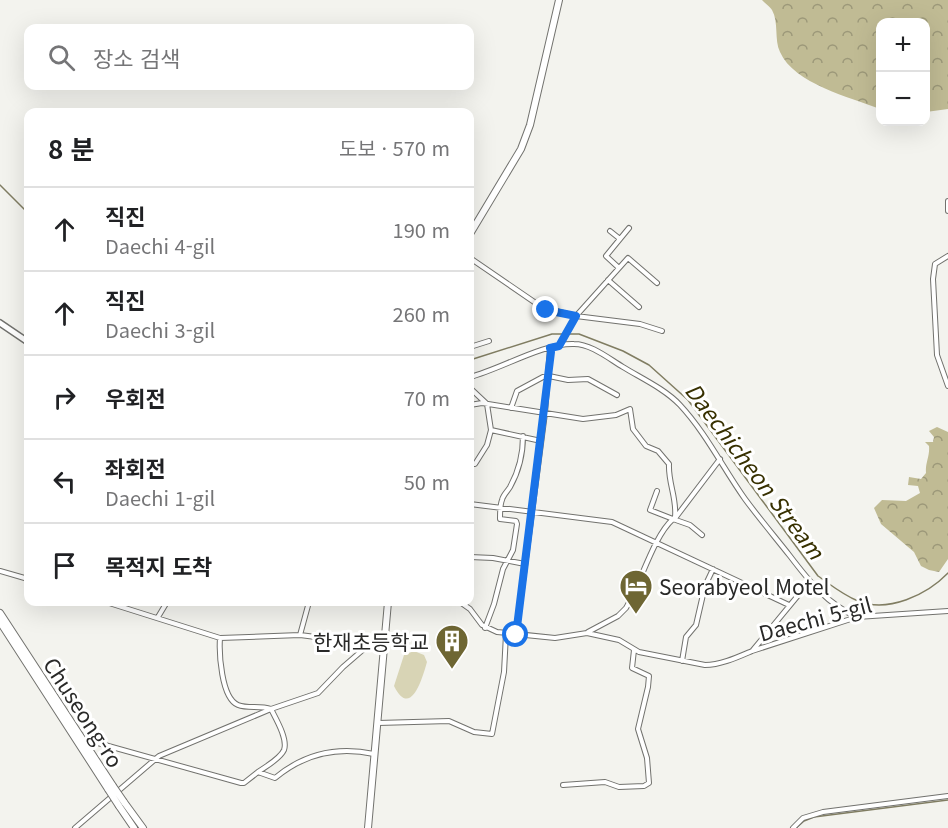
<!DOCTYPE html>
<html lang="ko">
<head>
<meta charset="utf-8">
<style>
  :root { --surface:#fff; --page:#f2f2f2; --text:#202124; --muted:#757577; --line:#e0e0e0 }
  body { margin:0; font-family:Georgia,"Noto Sans KR",serif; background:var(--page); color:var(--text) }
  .controls { position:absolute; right:18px; top:18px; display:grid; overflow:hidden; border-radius:12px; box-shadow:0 6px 24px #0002 }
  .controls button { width:54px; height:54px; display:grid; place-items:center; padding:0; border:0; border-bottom:2px solid var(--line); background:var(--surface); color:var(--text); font:30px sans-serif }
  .stop { position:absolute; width:18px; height:18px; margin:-14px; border:4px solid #1a73e8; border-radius:50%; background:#fff }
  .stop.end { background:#1a73e8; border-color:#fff; box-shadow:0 2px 6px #0008 }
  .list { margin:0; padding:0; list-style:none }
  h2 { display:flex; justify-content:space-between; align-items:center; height:78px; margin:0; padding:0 24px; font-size:26px }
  h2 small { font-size:20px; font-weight:400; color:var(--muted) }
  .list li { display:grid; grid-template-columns:39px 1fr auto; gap:18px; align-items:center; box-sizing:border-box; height:84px; padding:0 24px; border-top:2px solid var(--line) }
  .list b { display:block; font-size:22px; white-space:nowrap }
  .list p { margin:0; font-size:20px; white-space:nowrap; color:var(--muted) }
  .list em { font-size:20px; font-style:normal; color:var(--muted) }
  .icon { flex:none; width:33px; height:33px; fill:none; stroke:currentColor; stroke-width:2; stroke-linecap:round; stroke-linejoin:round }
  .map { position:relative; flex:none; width:948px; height:828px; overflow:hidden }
  .search { position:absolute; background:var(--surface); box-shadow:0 6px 24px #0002; left:24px; top:24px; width:450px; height:66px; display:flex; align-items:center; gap:15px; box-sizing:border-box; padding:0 21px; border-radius:12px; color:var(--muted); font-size:22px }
  .panel { position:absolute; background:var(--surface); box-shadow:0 6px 24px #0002; left:24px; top:108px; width:450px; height:498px; border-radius:12px }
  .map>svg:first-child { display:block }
</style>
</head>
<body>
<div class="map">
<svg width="948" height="828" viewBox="0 0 948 828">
  <defs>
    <pattern id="forest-crowns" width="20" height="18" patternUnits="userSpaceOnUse" patternTransform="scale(1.5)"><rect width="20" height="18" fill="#c0bb94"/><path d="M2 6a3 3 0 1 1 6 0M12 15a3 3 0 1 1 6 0" fill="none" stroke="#9c9879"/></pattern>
  </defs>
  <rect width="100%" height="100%" fill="#f3f3ee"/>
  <path fill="url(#forest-crowns)" d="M762 0H948V109L926 112V22H880V109C850 97 794 84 780 52 774 40 779 22 772 10 770 7 765 3 762 0Z
    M937 427 948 432V559L939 572 929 570 921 566 914 552 881 524 874 508 882 500 906 501 920 493 918 486 908 485 909 477 921 479 926 473C925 463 930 456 929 446L925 442H933L934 437 929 431Z"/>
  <path fill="#d8d4b5" d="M414 651 424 655 427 662C423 676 411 720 394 686L404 655Z"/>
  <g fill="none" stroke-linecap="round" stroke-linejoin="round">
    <path stroke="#807d62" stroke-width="1.5" d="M0 185 28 213
      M470 360 552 334H579L623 351 649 365 688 400 818 576C831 585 843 595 858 601 888 613 927 595 948 573
      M796 828 804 821 814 817 948 800"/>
    <g stroke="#72726e" stroke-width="6">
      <path id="street" d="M948 201V211
        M610 231 620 239
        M948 256 935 264 933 279 937 355 948 386
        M470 258 543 308 576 316 628 258 657 283
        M619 268 606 256 629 228
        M608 280 639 307
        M559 346 576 316 640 324 662 331
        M470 347 489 341
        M470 377C501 369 543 343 574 344 591 344 608 358 623 367 641 378 665 389 680 405 706 433 723 468 745 499 759 518 775 537 790 556 809 581 827 604 857 617
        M470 388 487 404 491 430 541 441
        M470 405 482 403 583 419 616 415 630 409 633 429 646 446 658 451 669 464C668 483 677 498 675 517L673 519 690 525 702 535
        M511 408 517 391 543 377 549 376 568 380 588 379 617 395
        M470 464H475L487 445 491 430
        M470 504 612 522 789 605
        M676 517 720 459
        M470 557 493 558 525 564
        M0 571 28 579
        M106 602 220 638
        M309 602 300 635 339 640 365 648 384 646
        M460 602 470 609 482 625 497 632 555 638 587 633 619 640 639 652 705 665C721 665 738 657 752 651L857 617 948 611
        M158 617 167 602
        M485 628 494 604 503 569 513 550 517 524 516 521 500 519C500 513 500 505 502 500 503 495 507 492 510 487 519 471 523 455 523 436
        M588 632 618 616 626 608C641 583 653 537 673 519L650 510 657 491
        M516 635 545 413 550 348
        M753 650 810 581
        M682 661 686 637 696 625 705 586 713 569
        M378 723 449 721 474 732 492 734 504 672 506 634
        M87 740 241 783H244L258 772 275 778C305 753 337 746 374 754
        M258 772C265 767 280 759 284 750 288 739 276 719 271 709 260 705 248 709 238 705 221 698 219 652 220 638L300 635
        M563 785 605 782 619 787 644 786 649 783 647 758 638 729 648 687 649 676 632 668 634 650
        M75 828 159 756 271 709 318 693 343 667 365 648
        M793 828 803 818 823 812 948 796"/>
    </g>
    <g stroke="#72726e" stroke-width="8">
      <path id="secondary" d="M0 323 28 342"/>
    </g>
    <g stroke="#72726e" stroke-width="8">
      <path id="primary" d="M470 234 521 149 530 125 559 0
        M0 613 113 786
        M0 622 108 789
        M124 802 143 828
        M119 806 134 828
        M368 828 388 602"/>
    </g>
    <use href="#street" stroke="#fff" stroke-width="4"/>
    <use href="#secondary" stroke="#fff" stroke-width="5"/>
    <use href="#primary" stroke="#fff" stroke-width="6"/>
    <g stroke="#72726e" stroke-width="8" stroke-linecap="butt">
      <path id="primary-bridge" d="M113 786 124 802
        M108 789 119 806"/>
    </g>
    <use href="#primary-bridge" stroke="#fff" stroke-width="6"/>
  </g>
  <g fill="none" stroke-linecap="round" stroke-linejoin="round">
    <path stroke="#1a73e8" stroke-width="8" d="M516 635 551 352 550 348 559 346 576 316 546 310"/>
  </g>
  <defs>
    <g id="hotel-pin" transform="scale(1.725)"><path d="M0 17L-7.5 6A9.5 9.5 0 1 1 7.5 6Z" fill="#6e6633" stroke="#fff"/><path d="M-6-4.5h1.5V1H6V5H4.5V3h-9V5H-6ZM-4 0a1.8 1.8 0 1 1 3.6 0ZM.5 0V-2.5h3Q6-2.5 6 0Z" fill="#fff"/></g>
    <g id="building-pin" transform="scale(1.725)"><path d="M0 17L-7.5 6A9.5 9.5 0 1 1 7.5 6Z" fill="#6e6633" stroke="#fff"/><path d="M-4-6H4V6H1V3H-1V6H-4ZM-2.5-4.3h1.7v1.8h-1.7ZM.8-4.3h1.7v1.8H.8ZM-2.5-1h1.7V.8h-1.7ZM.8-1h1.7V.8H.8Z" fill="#fff"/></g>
  </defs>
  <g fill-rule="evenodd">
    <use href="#hotel-pin" x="636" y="586"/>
    <use href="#building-pin" x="452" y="641"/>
  </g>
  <g text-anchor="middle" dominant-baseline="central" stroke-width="6" stroke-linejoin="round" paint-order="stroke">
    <g font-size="21" fill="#292928" stroke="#fff" text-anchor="start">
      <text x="659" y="586">Seorabyeol Motel</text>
      <text x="429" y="641" text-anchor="end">한재초등학교</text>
    </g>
    <g font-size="21" fill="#292928" stroke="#fff">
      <text transform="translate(815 618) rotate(-15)">Daechi 5-gil</text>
      <text transform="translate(84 712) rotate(57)">Chuseong-ro</text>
    </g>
    <g font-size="22" font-style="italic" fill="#373000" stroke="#fff">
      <text transform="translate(756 470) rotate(53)">Daechicheon Stream</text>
    </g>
  </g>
</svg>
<div class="controls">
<button>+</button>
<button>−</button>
</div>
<div class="stop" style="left:516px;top:635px"></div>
<div class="stop end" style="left:546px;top:310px"></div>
<div class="search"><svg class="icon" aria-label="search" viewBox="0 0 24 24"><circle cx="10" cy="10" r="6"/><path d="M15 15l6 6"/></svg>장소 검색</div>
<section class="panel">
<h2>8 분<small>도보 · 570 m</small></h2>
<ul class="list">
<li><svg class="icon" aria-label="ahead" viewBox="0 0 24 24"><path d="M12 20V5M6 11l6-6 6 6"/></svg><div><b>직진</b><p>Daechi 4-gil</p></div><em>190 m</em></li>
<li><svg class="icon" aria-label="ahead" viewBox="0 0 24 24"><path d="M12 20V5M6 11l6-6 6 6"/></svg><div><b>직진</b><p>Daechi 3-gil</p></div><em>260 m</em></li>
<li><svg class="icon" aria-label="right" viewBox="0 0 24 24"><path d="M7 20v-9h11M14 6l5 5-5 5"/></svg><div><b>우회전</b></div><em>70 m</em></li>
<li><svg class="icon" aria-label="left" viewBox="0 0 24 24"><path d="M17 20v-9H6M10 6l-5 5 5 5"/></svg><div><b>좌회전</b><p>Daechi 1-gil</p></div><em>50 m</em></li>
<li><svg class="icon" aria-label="arrive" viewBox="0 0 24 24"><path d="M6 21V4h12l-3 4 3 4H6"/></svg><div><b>목적지 도착</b></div></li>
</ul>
</section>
</div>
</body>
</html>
